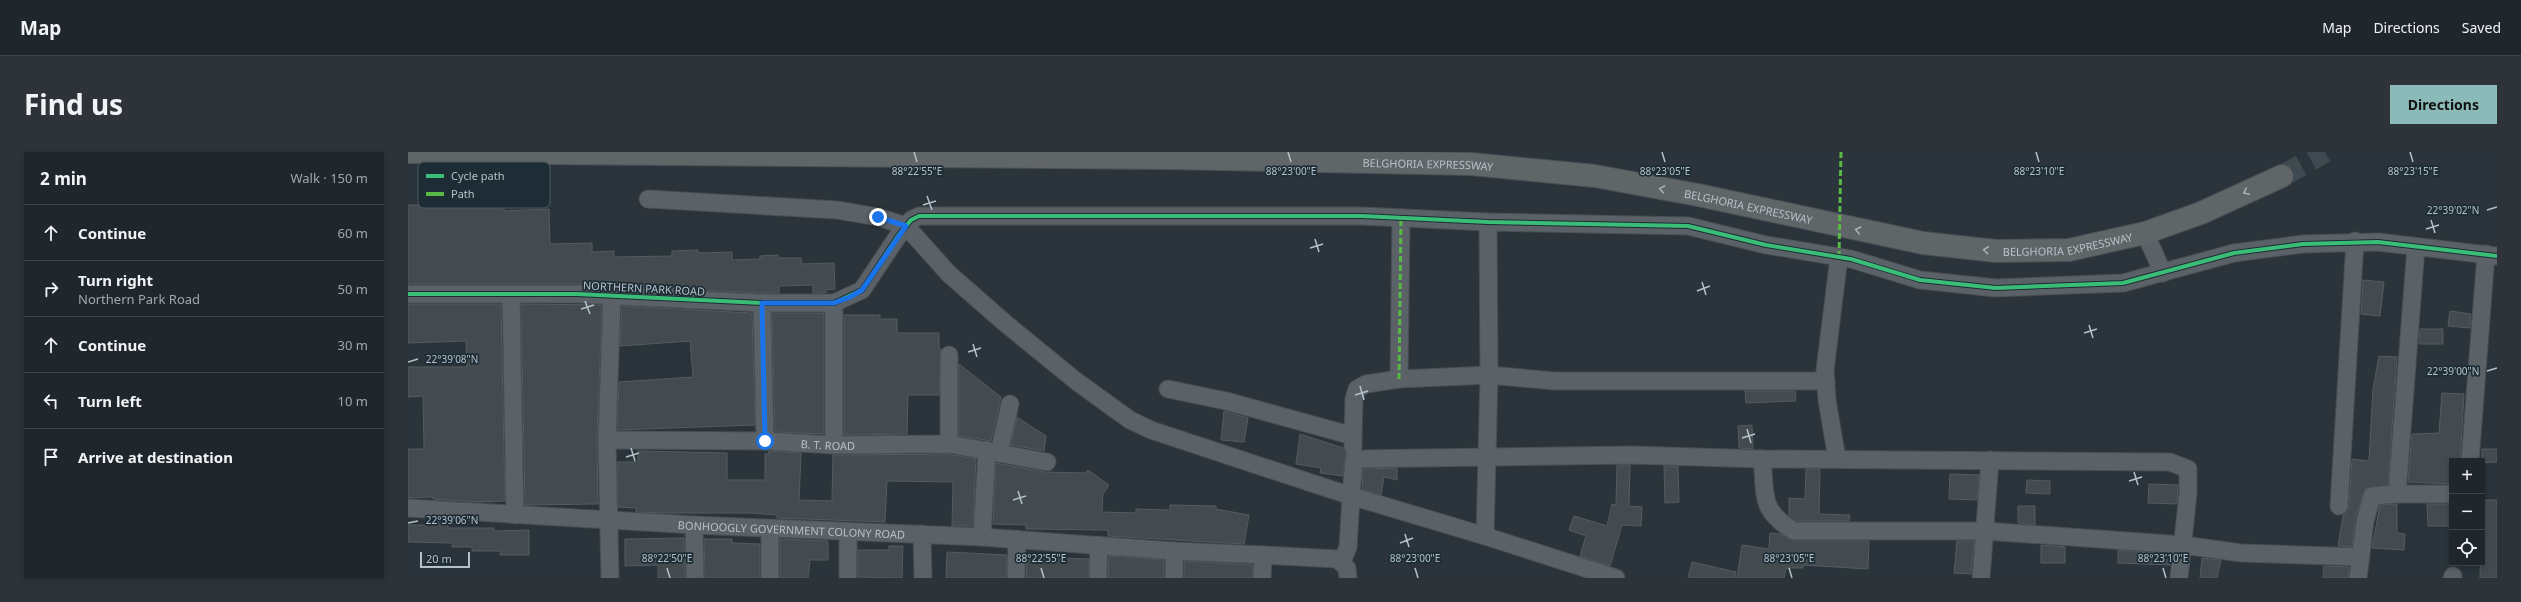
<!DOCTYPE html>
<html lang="en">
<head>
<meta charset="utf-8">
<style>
  :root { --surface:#20272c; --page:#2d3338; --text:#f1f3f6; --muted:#a2a5a9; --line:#3d4448; --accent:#8bbbb9 }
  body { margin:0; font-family:"Noto Sans",sans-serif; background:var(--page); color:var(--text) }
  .controls { position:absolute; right:12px; bottom:12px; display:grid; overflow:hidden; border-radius:0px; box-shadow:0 2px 6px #0003 }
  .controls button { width:36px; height:36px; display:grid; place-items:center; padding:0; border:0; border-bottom:1px solid var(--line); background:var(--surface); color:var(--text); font:20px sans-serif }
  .scale { position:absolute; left:12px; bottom:10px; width:50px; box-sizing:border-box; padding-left:4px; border:2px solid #b5c1ca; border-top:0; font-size:11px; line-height:14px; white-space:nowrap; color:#b5c1ca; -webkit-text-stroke:3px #1d2c35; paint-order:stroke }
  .stop { position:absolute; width:12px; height:12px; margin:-9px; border:3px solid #1a73e8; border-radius:50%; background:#fff }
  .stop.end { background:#1a73e8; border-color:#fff; box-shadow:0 1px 4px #0008 }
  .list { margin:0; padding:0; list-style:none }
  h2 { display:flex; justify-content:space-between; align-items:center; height:52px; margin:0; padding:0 16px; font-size:17px }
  h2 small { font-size:13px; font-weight:400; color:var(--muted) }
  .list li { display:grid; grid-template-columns:26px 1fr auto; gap:12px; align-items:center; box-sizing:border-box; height:56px; padding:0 16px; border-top:1px solid var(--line) }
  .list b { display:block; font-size:15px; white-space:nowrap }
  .list p { margin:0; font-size:13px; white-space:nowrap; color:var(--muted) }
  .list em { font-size:13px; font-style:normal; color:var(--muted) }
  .icon { flex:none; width:22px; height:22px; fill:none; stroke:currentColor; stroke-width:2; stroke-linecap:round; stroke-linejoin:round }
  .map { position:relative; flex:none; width:2089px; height:426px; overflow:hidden; border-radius:0px }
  header { display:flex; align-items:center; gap:24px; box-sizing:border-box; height:56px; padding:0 20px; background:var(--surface); border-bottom:1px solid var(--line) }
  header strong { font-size:19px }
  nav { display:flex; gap:22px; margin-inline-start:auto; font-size:14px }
  .intro { display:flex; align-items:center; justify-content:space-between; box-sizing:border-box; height:96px; padding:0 24px }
  h1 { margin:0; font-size:28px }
  .button { padding:10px 18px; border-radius:0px; background:var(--accent); color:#111; font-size:14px; font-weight:700 }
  main { display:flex; gap:24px; padding:0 24px }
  aside { flex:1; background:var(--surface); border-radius:0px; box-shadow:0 2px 6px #0003 }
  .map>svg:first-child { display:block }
</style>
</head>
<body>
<header>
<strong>Map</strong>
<nav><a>Map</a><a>Directions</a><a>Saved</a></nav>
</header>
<div class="intro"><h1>Find us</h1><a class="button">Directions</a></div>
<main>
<aside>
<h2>2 min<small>Walk · 150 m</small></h2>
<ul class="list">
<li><svg class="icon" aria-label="ahead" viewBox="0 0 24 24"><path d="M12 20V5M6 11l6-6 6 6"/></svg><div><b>Continue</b></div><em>60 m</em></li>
<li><svg class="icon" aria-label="right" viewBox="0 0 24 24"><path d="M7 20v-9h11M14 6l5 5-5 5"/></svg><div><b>Turn right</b><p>Northern Park Road</p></div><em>50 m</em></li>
<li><svg class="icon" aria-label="ahead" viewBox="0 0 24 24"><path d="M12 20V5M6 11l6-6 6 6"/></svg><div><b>Continue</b></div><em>30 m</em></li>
<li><svg class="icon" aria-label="left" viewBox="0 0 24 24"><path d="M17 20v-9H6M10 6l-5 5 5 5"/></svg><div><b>Turn left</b></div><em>10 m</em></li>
<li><svg class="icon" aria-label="arrive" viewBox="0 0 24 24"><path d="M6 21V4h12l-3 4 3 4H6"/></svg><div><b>Arrive at destination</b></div></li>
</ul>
</aside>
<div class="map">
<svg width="2089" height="426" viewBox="0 0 2089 426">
  <rect width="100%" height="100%" fill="#2a343a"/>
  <path fill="#434b4f" stroke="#525c61" d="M0 53H12V56L96 54V59L141 57 142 92 184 91V100L206 99V105L264 104V99L290 98V101L324 100V108L352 107V104L370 103V106H393L394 112 426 111 427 137 418 138V141H405V133L371 134V141H354L169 132H0Z
    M1955 128 1976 130 1972 164 1953 162Z
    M0 152H93L97 349 70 350 25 347V345L0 346V297H16L15 244 0 245V215H59L58 189 0 191Z
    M113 152 194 153 189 288 190 352 117 353Z
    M214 154 344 161 347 273 209 278 211 230 285 225 282 189 212 194Z
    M2042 159 2063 162 2062 176 2040 174Z
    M364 161H416V282L367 280Z
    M436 163H472V167H489V181H531V196L533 197 531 243H500L499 282 436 283Z
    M2012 177H2035V192H2011Z
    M1971 204 1989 205 1980 333 1957 337 1947 366 1944 395 1930 394 1935 364 1941 355 1944 307 1961 309 1965 237Z
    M551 212 593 245 583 289 551 284Z
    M1337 239H1387L1388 249 1338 251Z
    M2034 241 2056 242 2052 309H2044V332L2000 330 2004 282 2031 281Z
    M816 259 840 266 836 290 813 288Z
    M609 265 638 284 636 299 603 293Z
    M1344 273 1345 297 1331 296 1330 274Z
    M892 282 935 296 938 301 935 324 912 321 913 316 888 312Z
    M2074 297H2089V310L2074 311Z
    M230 299 319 301V328H357V302H361L360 299 393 301 391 348 424 349 425 303 540 302 568 307 565 374H544L545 330 479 329 477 370 369 366V363L342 361H257L228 360V356L210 355 209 310H230Z
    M588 311 637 320 677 321 680 318 701 333 695 342 694 360 728 361V357L762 358V353L808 354V357L841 363 836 392 700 384V378L618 377V373L585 372Z
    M1209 313H1222L1221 354 1234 355 1233 374 1214 373 1202 414 1172 404 1178 384 1161 378 1166 364 1199 374 1204 352 1208 353Z
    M1256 314H1270L1271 350 1257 351Z
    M989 316V328L976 325 973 343 954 337 955 317Z
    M1398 317H1412L1411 362 1442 363 1441 369H1389L1381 363V346L1397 347Z
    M1542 322 1571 323 1569 348 1541 347Z
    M1619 328 1642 329V342L1618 341Z
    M1741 332 1770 333 1769 352 1740 351Z
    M2074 348H2089V426H2072Z
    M1989 352V381L1997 382 1996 398 1964 396 1972 353Z
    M2019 352H2044V374H2020Z
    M1610 354H1627V373L1610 371Z
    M26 368H40V376H86V379L121 378V403H92V399H64V395H44V391L0 390V373H26Z
    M1362 381 1373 382 1386 389H1461L1460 417 1395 413V416H1378L1376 426H1329L1334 393 1361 397Z
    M276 386 277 426H250V413L217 414V387Z
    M296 387H324V391L352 392V426H297Z
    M372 387 420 389V408H402L400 426H372Z
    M1549 389H1566L1563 422 1546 421Z
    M1633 393 1657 395V411H1633Z
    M481 394H495L494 426 450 425V398H481Z
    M1710 398 1763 402 1762 413 1710 411Z
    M539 400 599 403 598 426H538Z
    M701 404 756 408V426H700Z
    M619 405 681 407 680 426H618Z
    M1794 406 1813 408 1809 426H1792Z
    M776 409 845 413 844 426H776Z
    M1284 410 1328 420 1327 426H1280Z
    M1916 414 1941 415 1940 426H1915Z"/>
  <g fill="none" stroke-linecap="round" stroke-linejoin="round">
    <path stroke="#3f4950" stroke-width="22" stroke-dasharray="22 11" stroke-linecap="butt" d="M1874 24 1917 0"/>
    <g stroke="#484f54" stroke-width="19">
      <g id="minor">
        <path d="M240 47 429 58 470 65 498 74 541 122 597 171 668 229 722 268 743 278 943 344 946 307 1224 303 1354 307 1762 310 1780 317V341L1771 426"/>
        <path d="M1737 81 1755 121"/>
        <path d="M2008 95 1989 342H2044"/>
        <path d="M0 142H169L354 151H426L454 138 490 84 503 68 511 64H954L1080 70 1280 74 1358 93 1443 107 1512 128 1588 136 1715 131 1826 101 1895 92 1970 90 2089 104"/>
        <path d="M103 142 107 363"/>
        <path d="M354 151 357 289"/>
        <path d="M991 227 993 66"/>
        <path d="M760 237 818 249 945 284V295"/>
        <path d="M945 284 946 247 949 237 958 232 991 227 1081 223 1147 229H1418"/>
        <path id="s1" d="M199 288 357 289 426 293 541 292 639 310"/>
        <path d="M541 292V203"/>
        <path d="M426 293V151"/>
        <path d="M591 301 602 252"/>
        <path d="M1354 307C1358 343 1351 358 1386 379H1577L1775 393 1833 401 1953 405"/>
        <path d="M1429 307 1419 248 1417 218 1431 105"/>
        <path d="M2062 309 2078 102"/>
        <path d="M1931 354 1947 89"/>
        <path id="s2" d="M0 356 286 373 574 385 766 399 855 403 854 426"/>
        <path d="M286 373 287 426"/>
        <path d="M362 377V426"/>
        <path d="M514 382 515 426"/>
        <path d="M1077 384 1081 223 1080 70"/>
        <path d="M574 385 579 298"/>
        <path d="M766 399V426"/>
        <path d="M855 403 929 407 939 416 940 426"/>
        <path d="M934 410 940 395 943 344 1077 384 1208 426"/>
        <path d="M202 426 199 288 204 143"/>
        <path d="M440 426V379"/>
        <path d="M608 426 609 387"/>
        <path d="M690 426 691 393"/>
        <path d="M1573 426 1582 308"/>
        <path d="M1950 426 1957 369 1964 344 1989 342"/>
        <path d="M2044 426 2045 424"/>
      </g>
    </g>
    <g stroke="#475055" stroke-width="24">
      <g id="motorway">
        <path id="s3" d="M0 0 757 6 1063 12 1187 24 1290 43 1515 91 1588 99 1661 98 1737 81 1793 61 1874 24"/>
      </g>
    </g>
    <use href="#minor" stroke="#5b6267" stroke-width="17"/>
    <use href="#motorway" stroke="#606567" stroke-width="22"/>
    <path stroke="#58b947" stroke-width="3" stroke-dasharray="6 3" stroke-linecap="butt" d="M1431 105 1433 0
      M991 227 993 66"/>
    <g stroke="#1d2c35" stroke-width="6">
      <path id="cycleway" d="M0 142H169L354 151H426L454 138 490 84 503 68 511 64H954L1080 70 1280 74 1358 93 1443 107 1512 128 1588 136 1715 131 1826 101 1895 92 1970 90 2089 104"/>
    </g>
    <use href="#cycleway" stroke="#3abd76" stroke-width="4"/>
  </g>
  <defs><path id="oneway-chevron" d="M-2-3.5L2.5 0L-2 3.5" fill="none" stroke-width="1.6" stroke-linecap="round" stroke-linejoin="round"/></defs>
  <g stroke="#a4afb6">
    <use href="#oneway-chevron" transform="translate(1254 37) rotate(-169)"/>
    <use href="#oneway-chevron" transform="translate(1838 40) rotate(155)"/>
    <use href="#oneway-chevron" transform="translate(1450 78) rotate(-168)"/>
    <use href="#oneway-chevron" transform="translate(1578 98) rotate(-174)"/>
  </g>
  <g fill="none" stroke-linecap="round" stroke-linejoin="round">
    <path stroke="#1a73e8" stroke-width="5" d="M357 289 354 151H426L442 145 454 138 498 74 470 65"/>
  </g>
  <path fill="none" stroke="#b5c1ca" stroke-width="1.5" d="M506 0 509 10M880 0 883 10M1254 0 1257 10M1628 0 1631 10M2002 0 2005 10M519 44 524 58M515 53 528 49M2079 58 2089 55M2023 68 2027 81M2018 77 2031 73M907 87 911 100M902 96 915 92M1294 130 1298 143M1289 139 1302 134M177 149 182 162M173 157 186 153M1681 173 1685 186M1676 181 1689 177M565 192 569 205M560 200 573 196M0 210 10 207M2079 219 2089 216M952 234 956 248M947 243 960 239M1339 277 1343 291M1334 286 1347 282M223 296 227 309M218 305 231 301M1726 320 1730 333M1721 329 1734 325M610 339 614 352M605 348 618 344M0 371 10 369M997 382 1001 395M992 391 1005 386M259 416 262 426M633 416 636 426M1007 416 1010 426M1381 416 1384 426M1755 416 1758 426"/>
  <g text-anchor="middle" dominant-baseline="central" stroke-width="3.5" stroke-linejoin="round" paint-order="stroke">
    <g font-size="11" fill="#b5c1ca" stroke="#1d2c35">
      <text stroke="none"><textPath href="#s3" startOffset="1020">BELGHORIA EXPRESSWAY</textPath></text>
      <text stroke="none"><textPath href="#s3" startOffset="1344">BELGHORIA EXPRESSWAY</textPath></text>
      <text stroke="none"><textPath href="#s3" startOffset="1668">BELGHORIA EXPRESSWAY</textPath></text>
      <text transform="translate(236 136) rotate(3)">NORTHERN PARK ROAD</text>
      <text stroke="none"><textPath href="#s1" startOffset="221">B. T. ROAD</textPath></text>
      <text stroke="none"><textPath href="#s2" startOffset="384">BONHOOGLY GOVERNMENT COLONY ROAD</textPath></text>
    </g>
  </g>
  <rect x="10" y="10" width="132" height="46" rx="6" fill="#1d2c35" stroke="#4b5962" stroke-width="1"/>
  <rect x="18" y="22" width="18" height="4" fill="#3abd76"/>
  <rect x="18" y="40" width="18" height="4" fill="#58b947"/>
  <g font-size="11" fill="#b5c1ca">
    <text x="43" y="28">Cycle path</text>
    <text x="43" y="46">Path</text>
  </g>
  <g font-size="10" text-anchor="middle" fill="#b5c1ca" stroke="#1d2c35" stroke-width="3.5" stroke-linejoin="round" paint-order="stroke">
    <text x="509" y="23">88°22'55"E</text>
    <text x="883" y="23">88°23'00"E</text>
    <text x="1257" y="23">88°23'05"E</text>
    <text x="1631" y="23">88°23'10"E</text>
    <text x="2005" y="23">88°23'15"E</text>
    <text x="2045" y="62">22°39'02"N</text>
    <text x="44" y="211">22°39'08"N</text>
    <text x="2045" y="223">22°39'00"N</text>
    <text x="44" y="372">22°39'06"N</text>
    <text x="259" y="410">88°22'50"E</text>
    <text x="633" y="410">88°22'55"E</text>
    <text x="1007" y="410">88°23'00"E</text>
    <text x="1381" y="410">88°23'05"E</text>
    <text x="1755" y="410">88°23'10"E</text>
  </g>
</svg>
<div class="controls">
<button>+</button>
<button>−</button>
<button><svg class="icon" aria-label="locate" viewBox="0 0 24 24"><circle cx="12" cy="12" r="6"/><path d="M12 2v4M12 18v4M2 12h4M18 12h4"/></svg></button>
</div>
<div class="scale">20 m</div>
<div class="stop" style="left:357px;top:289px"></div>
<div class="stop end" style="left:470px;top:65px"></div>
</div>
</main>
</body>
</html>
